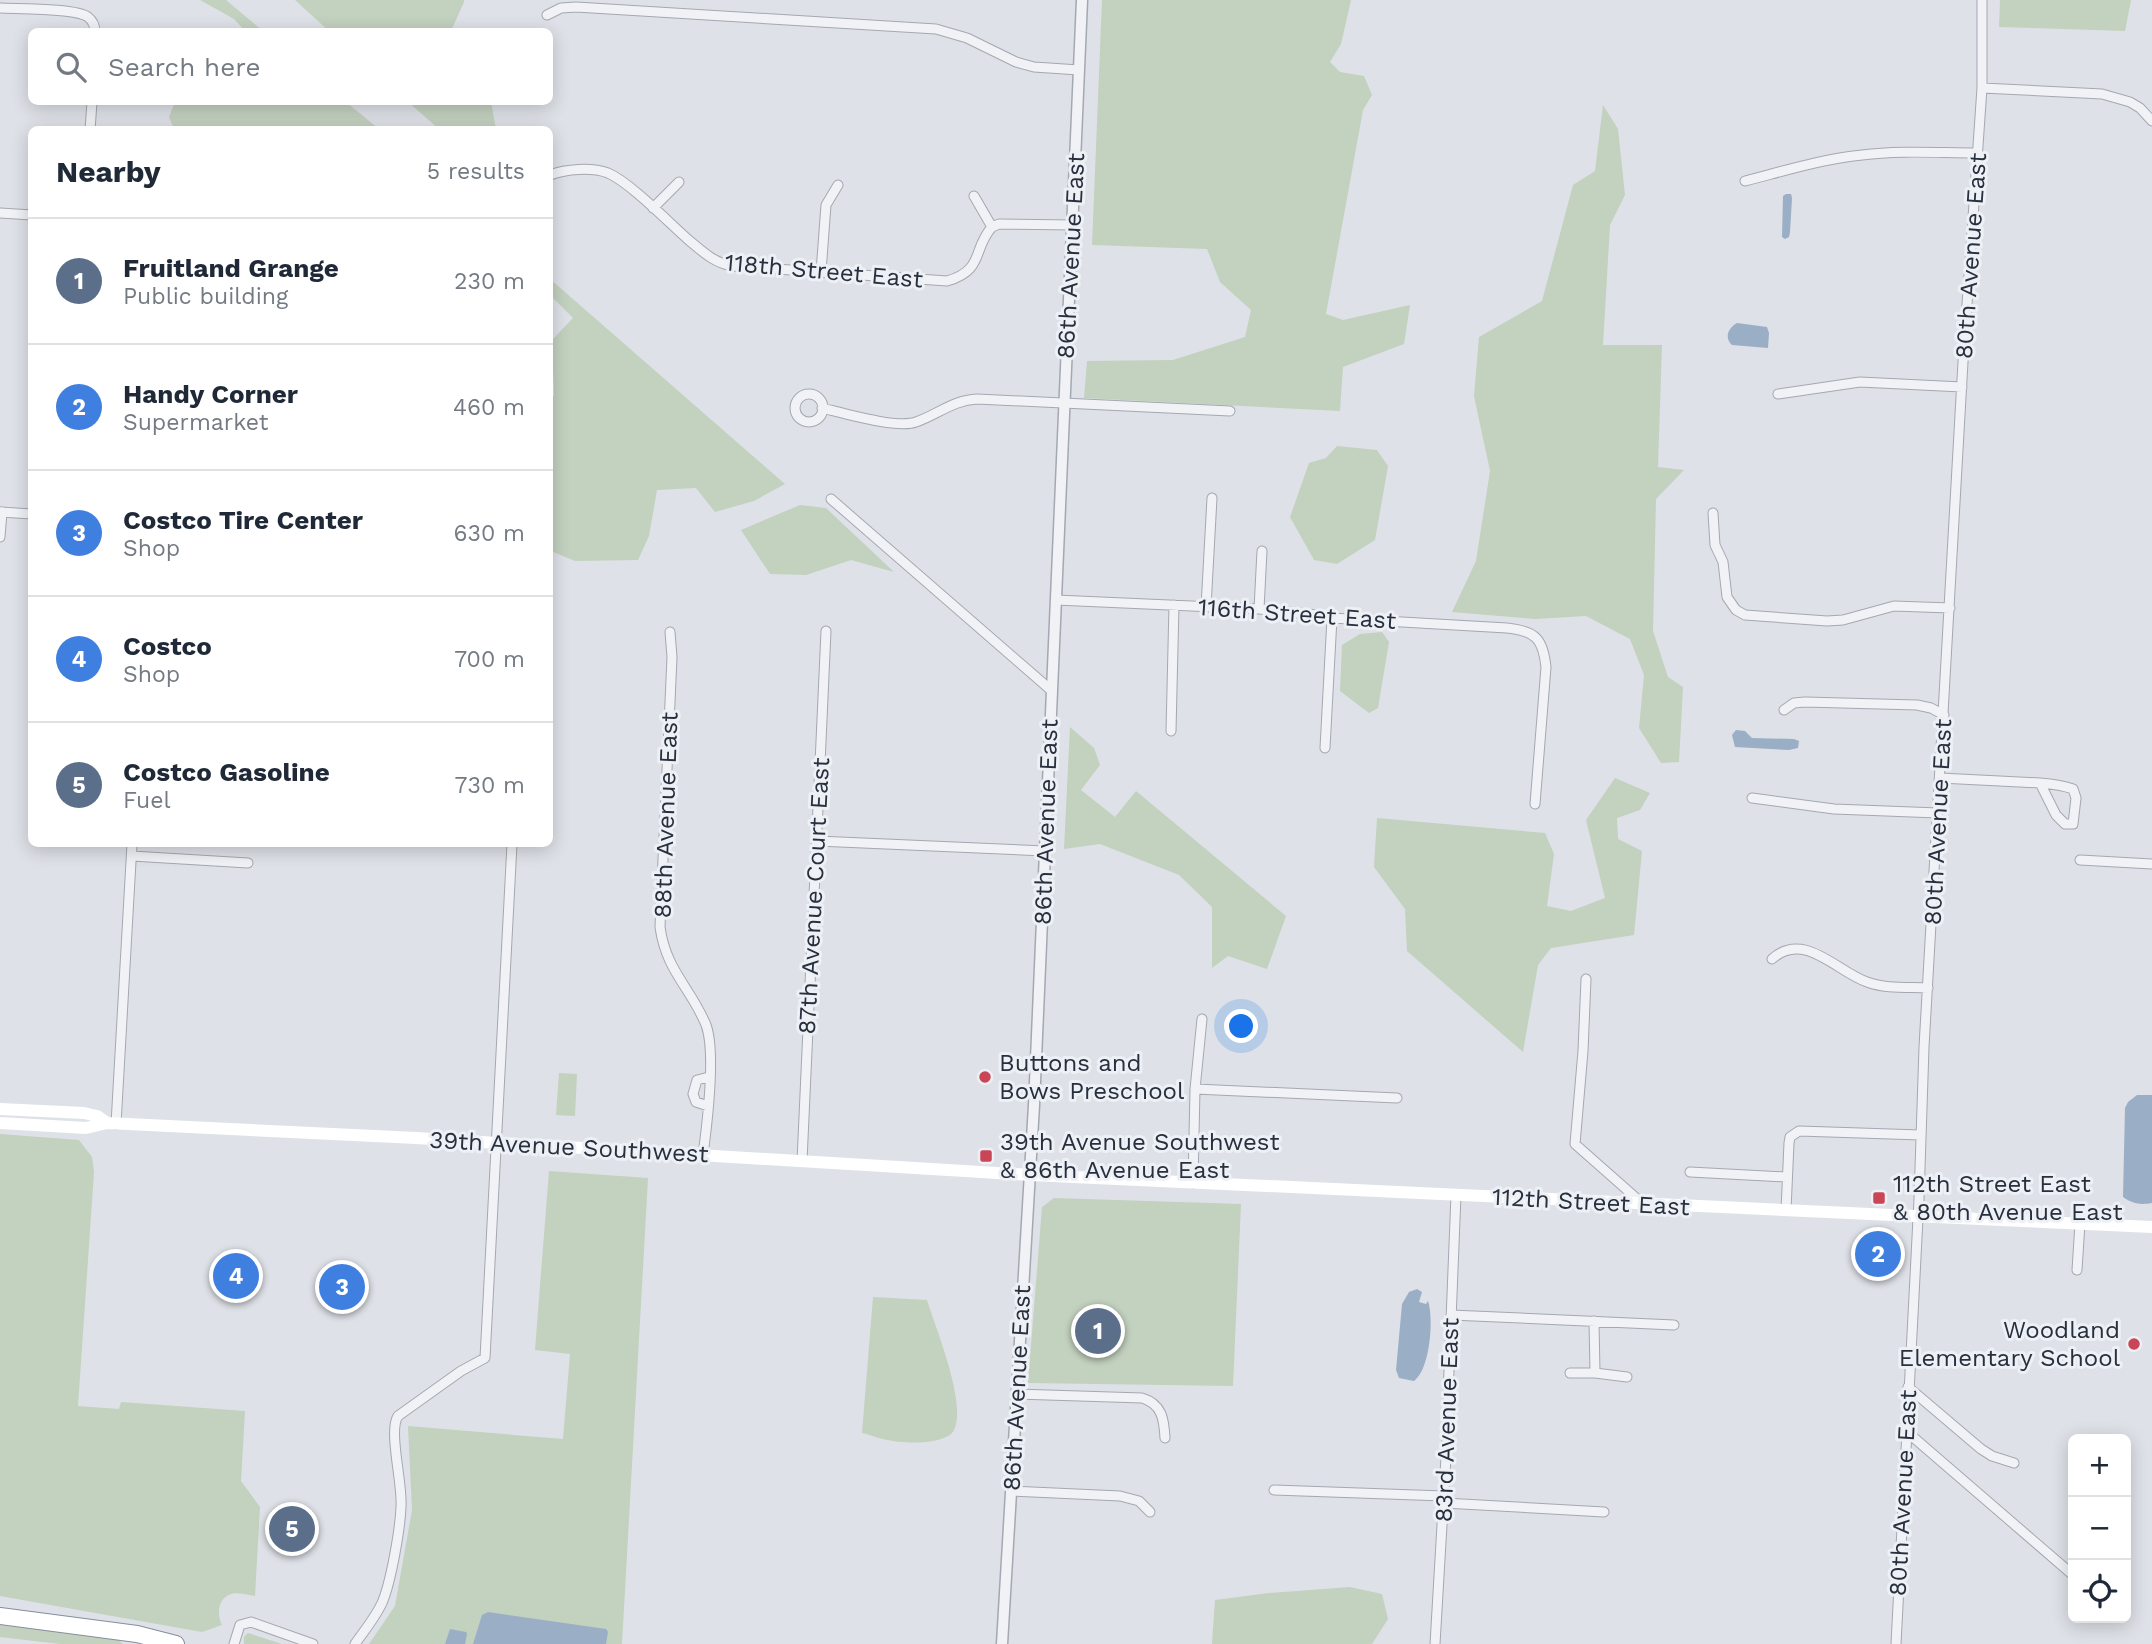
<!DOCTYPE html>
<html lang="en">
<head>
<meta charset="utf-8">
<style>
  :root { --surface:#fff; --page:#f6f6f7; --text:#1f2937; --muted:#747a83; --line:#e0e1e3; --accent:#0f766e }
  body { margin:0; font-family:"Work Sans",sans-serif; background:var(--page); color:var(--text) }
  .controls { position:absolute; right:21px; bottom:21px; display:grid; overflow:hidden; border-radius:10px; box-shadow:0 4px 18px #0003 }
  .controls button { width:63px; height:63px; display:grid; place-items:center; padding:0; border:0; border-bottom:2px solid var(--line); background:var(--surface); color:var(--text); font:35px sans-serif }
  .you { position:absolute; left:1242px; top:1027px; width:24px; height:24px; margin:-18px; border:5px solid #fff; border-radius:50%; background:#1a73e8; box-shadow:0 0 0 10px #1a73e833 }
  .badge { display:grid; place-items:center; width:46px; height:46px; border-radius:50%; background:var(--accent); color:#fff; font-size:23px; font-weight:700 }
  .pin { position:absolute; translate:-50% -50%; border:4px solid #fff; box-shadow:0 2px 7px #0006 }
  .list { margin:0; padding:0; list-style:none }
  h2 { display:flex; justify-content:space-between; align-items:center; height:91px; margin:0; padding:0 28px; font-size:30px }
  h2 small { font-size:23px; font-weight:400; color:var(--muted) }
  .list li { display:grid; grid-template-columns:46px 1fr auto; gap:21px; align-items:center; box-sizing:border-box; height:126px; padding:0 28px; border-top:2px solid var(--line) }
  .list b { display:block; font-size:26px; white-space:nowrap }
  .list p { margin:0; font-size:23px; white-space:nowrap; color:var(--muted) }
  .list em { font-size:23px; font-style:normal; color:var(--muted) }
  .icon { flex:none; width:38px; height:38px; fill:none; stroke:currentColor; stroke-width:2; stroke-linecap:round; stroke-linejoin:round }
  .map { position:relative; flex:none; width:2152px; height:1644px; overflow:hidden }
  .search { position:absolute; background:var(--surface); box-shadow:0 4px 18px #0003; left:28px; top:28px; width:525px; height:77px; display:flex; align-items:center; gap:18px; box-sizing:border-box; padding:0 24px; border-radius:10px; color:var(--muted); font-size:26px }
  .panel { position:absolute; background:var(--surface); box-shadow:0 4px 18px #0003; left:28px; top:126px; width:525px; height:721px; border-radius:10px }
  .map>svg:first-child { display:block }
</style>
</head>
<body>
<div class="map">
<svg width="2152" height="1644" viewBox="0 0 2152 1644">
  <rect width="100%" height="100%" fill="#dee1e7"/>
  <path fill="#c3d1bf" d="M200 0H226L263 31H245L234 19Z
    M295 0H464V2L451 31 330 32Z
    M1102 0H1351L1341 44 1330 62 1340 72 1364 76 1372 95 1363 110 1326 314 1343 320 1410 305 1404 344 1343 367 1340 411 1084 398 1087 361 1173 360 1245 337 1251 310 1220 282 1207 249 1092 245Z
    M2000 0H2131L2125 31 1999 27Z
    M175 102H346L379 129 313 130 218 126 194 129H174L169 117Z
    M408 102H491L496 129H439Z
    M1603 105 1618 129 1625 195 1610 225 1603 345H1662L1658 467 1684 470 1656 499 1653 631 1668 677 1683 687 1679 762 1661 763 1639 728 1644 675 1630 639 1586 616 1535 619 1452 612 1476 561 1490 471 1474 396 1479 337 1542 301 1573 185 1595 171Z
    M550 279 785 484 754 501 715 512 696 488 657 490 649 536 638 560 575 561 551 551 550 400 554 395 552 340 573 318 550 295Z
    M1337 446 1377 450 1388 466 1375 540 1337 564 1314 560 1290 517 1309 463 1326 458Z
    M800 505 826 508 894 572 851 560 806 575 770 574 741 530Z
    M1382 632 1389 642 1378 708 1369 713 1340 691 1342 645 1360 634Z
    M1070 727 1094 748 1100 765 1081 790 1115 817 1136 791 1286 916 1267 969 1228 956 1212 968V907L1179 875 1100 844 1064 849Z
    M1615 778 1650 793 1640 810 1617 818 1618 839 1642 851 1634 935 1551 948 1538 965 1523 1052 1407 951 1405 909 1374 867 1377 818 1545 833 1554 854 1547 906 1571 911 1605 898 1586 820Z
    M559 1073 577 1074 575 1116 556 1115Z
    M0 1134 79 1140 92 1157 94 1172 78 1406 119 1409 121 1402 245 1411 241 1481 260 1507 255 1596C248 1595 237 1592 231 1594 217 1599 217 1615 222 1625L202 1632 0 1596Z
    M549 1171 648 1178 622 1644H369L395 1606 412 1510 408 1426 563 1439 570 1354 535 1350Z
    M1054 1198 1241 1204 1233 1386 1028 1383 1042 1207Z
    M873 1297 927 1300C936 1329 967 1404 954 1430 947 1445 903 1444 888 1440 879 1439 871 1435 862 1433Z
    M1350 1587 1382 1594 1388 1619 1372 1644H1212L1215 1600 1269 1593Z
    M0 1623 117 1639 123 1644H60L0 1637Z
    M248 1633 282 1644H244V1637Z"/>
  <path fill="#9aaec6" d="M1786 194H1791L1792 198 1790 232 1789 237 1785 239 1782 237 1783 196Z
    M1737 323 1767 327 1769 333 1768 348 1732 345C1724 338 1728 328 1737 323Z
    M1736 730 1745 731 1752 738 1794 739 1799 741 1798 748 1789 750 1735 747 1732 735Z
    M2137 1095H2152V1203C2140 1205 2133 1204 2123 1197L2125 1108 2128 1102Z
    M1417 1289 1422 1292 1419 1302 1426 1304 1428 1301C1434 1319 1430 1370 1414 1381L1399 1378 1396 1370 1402 1304 1409 1292Z
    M488 1612 606 1629 608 1632 606 1644H473L482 1615Z
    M450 1629 466 1632 467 1634 465 1644H445Z"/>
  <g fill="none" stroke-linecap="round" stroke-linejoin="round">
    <g stroke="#a4a8b1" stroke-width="11">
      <path id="minor" d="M0 8C18 9 76 8 88 17 93 21 95 26 95 32
        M547 15 561 8 576 7 936 29 967 38 1016 62 1034 67 1079 70
        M1982 88 2102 94 2130 102 2140 108 2152 121
        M90 130 92 102
        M550 175C566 169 591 167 608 173 631 183 670 224 691 242 704 253 715 263 732 266L947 281C985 270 972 249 992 227
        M1745 181C1784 171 1822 159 1862 155 1900 150 1939 153 1977 153
        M974 196 992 227
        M653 208 679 182
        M0 213 32 215
        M992 227 999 224 1073 225
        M821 272 826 205 838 185
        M1778 394 1860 382 1962 387
        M795 408a14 14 0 1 1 28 0a14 14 0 1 1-28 0Z
        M822 408C843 413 897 429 916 422 937 415 953 400 977 399L1230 411
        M831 499 1052 691
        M0 512 32 514
        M1713 513 1715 545 1723 562 1727 597 1736 610 1745 615 1827 621 1843 620 1894 606 1950 608
        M0 537 2 512
        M1056 600 1259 609 1317 615 1332 618 1507 628C1536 631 1543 639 1546 667L1535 804
        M1206 607 1212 498
        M1259 609 1262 551
        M670 632 672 657 660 927C666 971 691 988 706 1025 716 1052 707 1125 703 1155
        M1784 710 1794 703 1805 702 1917 705 1931 708 1944 715
        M1171 731 1174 605
        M1325 748 1332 618
        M1940 778 2040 783C2052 784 2062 785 2073 789L2076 798 2073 824H2065L2056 815 2040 783
        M1752 798 1834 809 1938 813
        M817 841 1045 851
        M132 856 248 863
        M2080 860 2152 864
        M1772 959C1804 930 1837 972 1867 982 1886 989 1908 987 1928 988
        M1586 979 1583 1051 1575 1144 1643 1204
        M1195 1089 1397 1098
        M708 1106 696 1102 693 1094 697 1080 709 1077
        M116 1124 132 844
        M802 1161 826 631
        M1690 1172 1787 1177
        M1193 1183 1195 1089 1202 1019
        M1786 1210 1789 1143 1790 1137 1799 1131 1921 1135
        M2077 1270 2080 1223
        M1451 1315 1674 1325
        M1570 1373H1595L1594 1321
        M1595 1373 1627 1377
        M1908 1387 1981 1449 1992 1456 2014 1463
        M1016 1394 1142 1398C1162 1404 1164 1419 1165 1438
        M1906 1431 2073 1575
        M1274 1490 1444 1496
        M1012 1491 1120 1496 1139 1501 1150 1512
        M1444 1503 1604 1512
        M234 1644 240 1625 251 1622 313 1644
        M355 1644C364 1631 375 1618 382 1603 391 1582 400 1530 401 1507 403 1484 388 1431 398 1416L461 1371 485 1358 512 844
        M1435 1644 1449 1406 1448 1395 1456 1195
        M1896 1644 1919 1199 1924 1047 1963 362 1982 88V0"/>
    </g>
    <g stroke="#a4a8b1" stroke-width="13">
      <path id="tertiary" d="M1002 1644 1034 1105 1082 0"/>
    </g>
    <g stroke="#868e9d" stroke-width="18">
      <path id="motorway" d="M0 1616 137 1634 176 1644"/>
    </g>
    <use href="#minor" stroke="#f1f2f6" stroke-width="9"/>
    <use href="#tertiary" stroke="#f1f2f6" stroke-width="10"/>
    <path stroke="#fff" stroke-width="12" d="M0 1109 84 1113 97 1116 107 1123
      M0 1123 86 1128 107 1123 416 1138 1031 1175 2152 1227"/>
    <use href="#motorway" stroke="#fff" stroke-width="16"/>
  </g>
  <g fill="#c94656" stroke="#edf0f5" stroke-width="2.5">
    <circle cx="985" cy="1077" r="7"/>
    <rect x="979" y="1149" width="14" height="14" rx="3.5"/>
    <rect x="1872" y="1191" width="14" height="14" rx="3.5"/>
    <circle cx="2134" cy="1344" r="7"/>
  </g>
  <g text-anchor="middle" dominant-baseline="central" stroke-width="6" stroke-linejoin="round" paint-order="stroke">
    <g font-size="24" fill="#282f3d" stroke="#edf0f5">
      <text transform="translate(1071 256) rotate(-87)">86th Avenue East</text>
      <text transform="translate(1971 256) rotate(-86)">80th Avenue East</text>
      <text transform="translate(824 271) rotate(5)">118th Street East</text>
      <text transform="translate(1297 614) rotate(4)">116th Street East</text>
      <text transform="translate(666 815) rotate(-88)">88th Avenue East</text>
      <text transform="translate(1046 822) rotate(-88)">86th Avenue East</text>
      <text transform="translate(1938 822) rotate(-87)">80th Avenue East</text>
      <text transform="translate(814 896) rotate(-87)">87th Avenue Court East</text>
      <text transform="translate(569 1147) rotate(3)">39th Avenue Southwest</text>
      <text transform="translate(1591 1202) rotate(3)">112th Street East</text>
      <text transform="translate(1017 1388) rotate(-87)">86th Avenue East</text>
      <text transform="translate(1447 1420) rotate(-88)">83rd Avenue East</text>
      <text transform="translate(1903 1493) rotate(-87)">80th Avenue East</text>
    </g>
    <g font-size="24" fill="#282f3d" stroke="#edf0f5" text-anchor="start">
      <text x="999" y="1063">Buttons and<tspan x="999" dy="28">Bows Preschool</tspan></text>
      <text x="1000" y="1142">39th Avenue Southwest<tspan x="1000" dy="28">&amp; 86th Avenue East</tspan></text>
      <text x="1893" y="1184">112th Street East<tspan x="1893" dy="28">&amp; 80th Avenue East</tspan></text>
      <text x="2120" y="1330" text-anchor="end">Woodland<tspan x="2120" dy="28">Elementary School</tspan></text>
    </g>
  </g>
</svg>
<div class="controls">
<button>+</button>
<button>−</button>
<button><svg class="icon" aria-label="locate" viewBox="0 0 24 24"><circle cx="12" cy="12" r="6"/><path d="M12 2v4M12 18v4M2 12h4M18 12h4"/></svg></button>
</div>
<div class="you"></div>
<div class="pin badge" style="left:1098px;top:1331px;background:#5c6f8a">1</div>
<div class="pin badge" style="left:1878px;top:1254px;background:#3f7fe0">2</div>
<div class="pin badge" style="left:342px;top:1287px;background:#3f7fe0">3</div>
<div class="pin badge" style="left:236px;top:1276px;background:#3f7fe0">4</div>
<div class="pin badge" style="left:292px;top:1529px;background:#5c6f8a">5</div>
<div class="search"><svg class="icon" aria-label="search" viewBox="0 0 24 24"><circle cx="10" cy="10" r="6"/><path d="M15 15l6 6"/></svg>Search here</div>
<section class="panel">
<h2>Nearby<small>5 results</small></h2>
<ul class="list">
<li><span class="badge" style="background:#5c6f8a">1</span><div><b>Fruitland Grange</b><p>Public building</p></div><em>230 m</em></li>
<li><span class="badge" style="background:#3f7fe0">2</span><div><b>Handy Corner</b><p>Supermarket</p></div><em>460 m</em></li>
<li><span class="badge" style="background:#3f7fe0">3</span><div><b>Costco Tire Center</b><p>Shop</p></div><em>630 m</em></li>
<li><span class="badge" style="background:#3f7fe0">4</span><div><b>Costco</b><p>Shop</p></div><em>700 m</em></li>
<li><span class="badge" style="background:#5c6f8a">5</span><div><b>Costco Gasoline</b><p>Fuel</p></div><em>730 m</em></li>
</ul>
</section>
</div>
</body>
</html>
